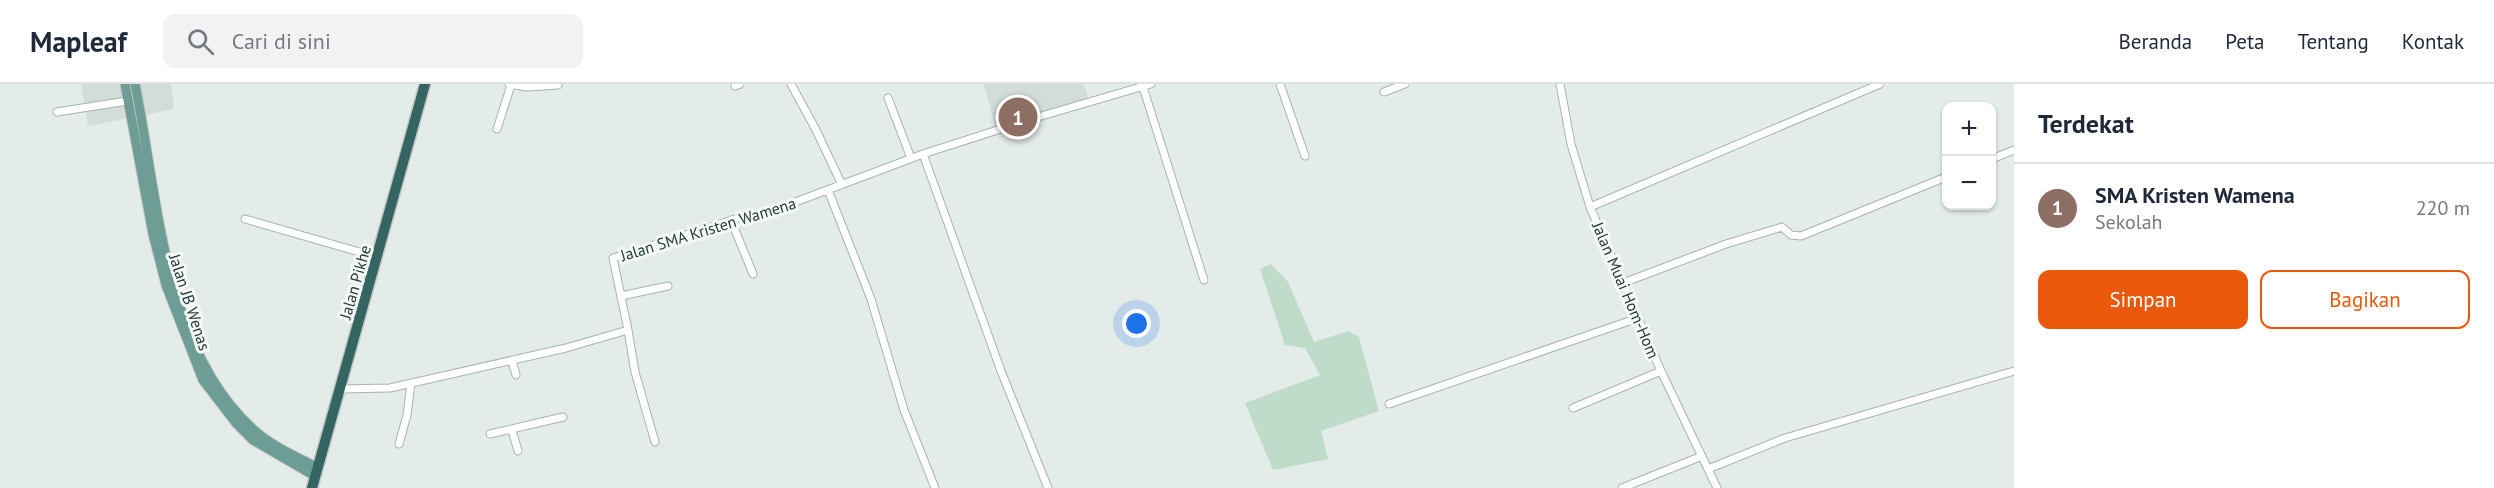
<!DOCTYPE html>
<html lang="id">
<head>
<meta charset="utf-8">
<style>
  :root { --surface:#fff; --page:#f2f2f3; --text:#1f2937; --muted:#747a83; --line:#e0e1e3; --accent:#ea580c }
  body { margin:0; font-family:"PT Sans",sans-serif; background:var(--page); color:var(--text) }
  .controls { position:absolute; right:18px; top:18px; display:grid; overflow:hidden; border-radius:12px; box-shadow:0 2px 4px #0004 }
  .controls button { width:54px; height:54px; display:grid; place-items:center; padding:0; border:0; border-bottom:2px solid var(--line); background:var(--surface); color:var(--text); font:30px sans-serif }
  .you { position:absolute; left:1137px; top:240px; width:21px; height:21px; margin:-15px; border:4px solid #fff; border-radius:50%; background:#1a73e8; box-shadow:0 0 0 9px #1a73e833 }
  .badge { display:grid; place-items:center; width:39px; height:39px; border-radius:50%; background:var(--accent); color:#fff; font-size:20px; font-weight:700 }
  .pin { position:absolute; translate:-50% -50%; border:3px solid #fff; box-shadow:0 2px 6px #0006 }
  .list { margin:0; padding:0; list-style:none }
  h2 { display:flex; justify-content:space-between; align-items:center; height:78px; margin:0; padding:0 24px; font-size:26px }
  h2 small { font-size:20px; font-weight:400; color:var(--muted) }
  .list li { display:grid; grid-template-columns:39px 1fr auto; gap:18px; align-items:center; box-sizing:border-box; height:90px; padding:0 24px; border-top:2px solid var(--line) }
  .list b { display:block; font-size:22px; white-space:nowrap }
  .list p { margin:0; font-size:20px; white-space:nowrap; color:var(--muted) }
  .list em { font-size:20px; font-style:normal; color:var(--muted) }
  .actions { display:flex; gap:12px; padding:18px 24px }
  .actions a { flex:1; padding:14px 0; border:2px solid var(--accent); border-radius:12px; text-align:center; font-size:21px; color:var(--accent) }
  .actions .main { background:var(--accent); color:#fff }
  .icon { flex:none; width:33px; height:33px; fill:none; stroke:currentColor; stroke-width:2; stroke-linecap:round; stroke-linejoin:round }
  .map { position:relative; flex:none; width:2014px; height:404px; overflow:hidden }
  header { display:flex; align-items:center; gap:36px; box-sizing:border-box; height:84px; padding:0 30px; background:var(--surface); border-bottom:2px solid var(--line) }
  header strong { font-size:28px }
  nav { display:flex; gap:33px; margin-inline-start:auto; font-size:21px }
  .search { width:420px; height:54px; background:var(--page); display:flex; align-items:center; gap:15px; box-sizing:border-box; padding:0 21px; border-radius:12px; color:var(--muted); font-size:22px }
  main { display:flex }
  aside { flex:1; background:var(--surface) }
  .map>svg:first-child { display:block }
</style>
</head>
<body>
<header>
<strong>Mapleaf</strong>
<div class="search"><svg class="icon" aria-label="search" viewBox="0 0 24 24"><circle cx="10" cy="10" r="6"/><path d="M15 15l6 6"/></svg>Cari di sini</div>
<nav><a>Beranda</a><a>Peta</a><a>Tentang</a><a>Kontak</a></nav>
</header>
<main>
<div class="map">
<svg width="2014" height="404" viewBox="0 0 2014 404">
  <rect width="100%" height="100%" fill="#e4ece9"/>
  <path fill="#d2dcd8" d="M81 0H171L174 25 88 42Z
    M984 0H1084L1089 17 997 48Z"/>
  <path fill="#bfdbc9" d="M1271 180 1288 198 1314 258 1348 247 1359 253 1379 327 1321 347 1328 375 1273 386 1245 319 1320 291 1305 264 1285 261 1260 185Z"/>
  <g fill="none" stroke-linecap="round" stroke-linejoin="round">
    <g stroke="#a7b4b0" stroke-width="9">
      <path id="minor" d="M509 0 527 3 558 1
        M791 0 816 46 842 101
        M1142 0 1204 196
        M1280 0 1305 72
        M1560 0 1571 60 1590 123 1661 287 1717 404
        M735 2 740 0
        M1384 8 1405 0
        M888 14 911 74
        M57 28 127 17
        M497 45 511 1
        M923 70 1001 287 1048 404
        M1992 75 2014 66
        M828 106 871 215 904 326 935 404
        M1590 123 1880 0
        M245 135 377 173
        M731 136 753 190
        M1623 199 1726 160 1782 143 1791 151 1801 152 1946 93
        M621 212 668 202
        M628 246 635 288 655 358
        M512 277 516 291
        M340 305 390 304 566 264 628 246 613 174 748 131 766 129 923 70 1038 33 1151 0
        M1389 320 1638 234
        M1573 324 1661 287
        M512 346 518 367
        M490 350 563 333
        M399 360 407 331 411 299
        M1708 385 1785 354 2014 287
        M1622 404 1702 372"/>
    </g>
    <g stroke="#c2c8c7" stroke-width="11">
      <path id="major" d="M125 0 153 150 166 201 203 296 236 339 253 356 315 392
        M135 0C158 112 163 266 255 347 273 363 297 373 318 384"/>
    </g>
    <g stroke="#c2c8c7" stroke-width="13">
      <path id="highway" d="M312 404 425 0"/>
    </g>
    <use href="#minor" stroke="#fff" stroke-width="7"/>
    <use href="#major" stroke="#6d9d95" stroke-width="9"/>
    <use href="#highway" stroke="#346560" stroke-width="10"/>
  </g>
  <g text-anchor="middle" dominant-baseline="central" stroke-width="6" stroke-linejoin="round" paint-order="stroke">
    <g font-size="16" fill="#253c38" stroke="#f4f9f7">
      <text transform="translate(708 145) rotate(-17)">Jalan SMA Kristen Wamena</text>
      <text transform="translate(355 198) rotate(-74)">Jalan Pikhe</text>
      <text transform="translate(1626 206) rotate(67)">Jalan Muai Hom-Hom</text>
      <text transform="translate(190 218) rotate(72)">Jalan JB Wenas</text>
    </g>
  </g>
</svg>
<div class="controls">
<button>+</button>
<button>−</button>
</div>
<div class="you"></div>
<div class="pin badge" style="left:1018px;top:33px;background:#8d6e63">1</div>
</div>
<aside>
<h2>Terdekat<small></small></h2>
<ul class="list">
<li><span class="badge" style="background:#8d6e63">1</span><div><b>SMA Kristen Wamena</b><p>Sekolah</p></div><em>220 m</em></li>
</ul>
<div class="actions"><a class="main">Simpan</a><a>Bagikan</a></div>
</aside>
</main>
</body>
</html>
